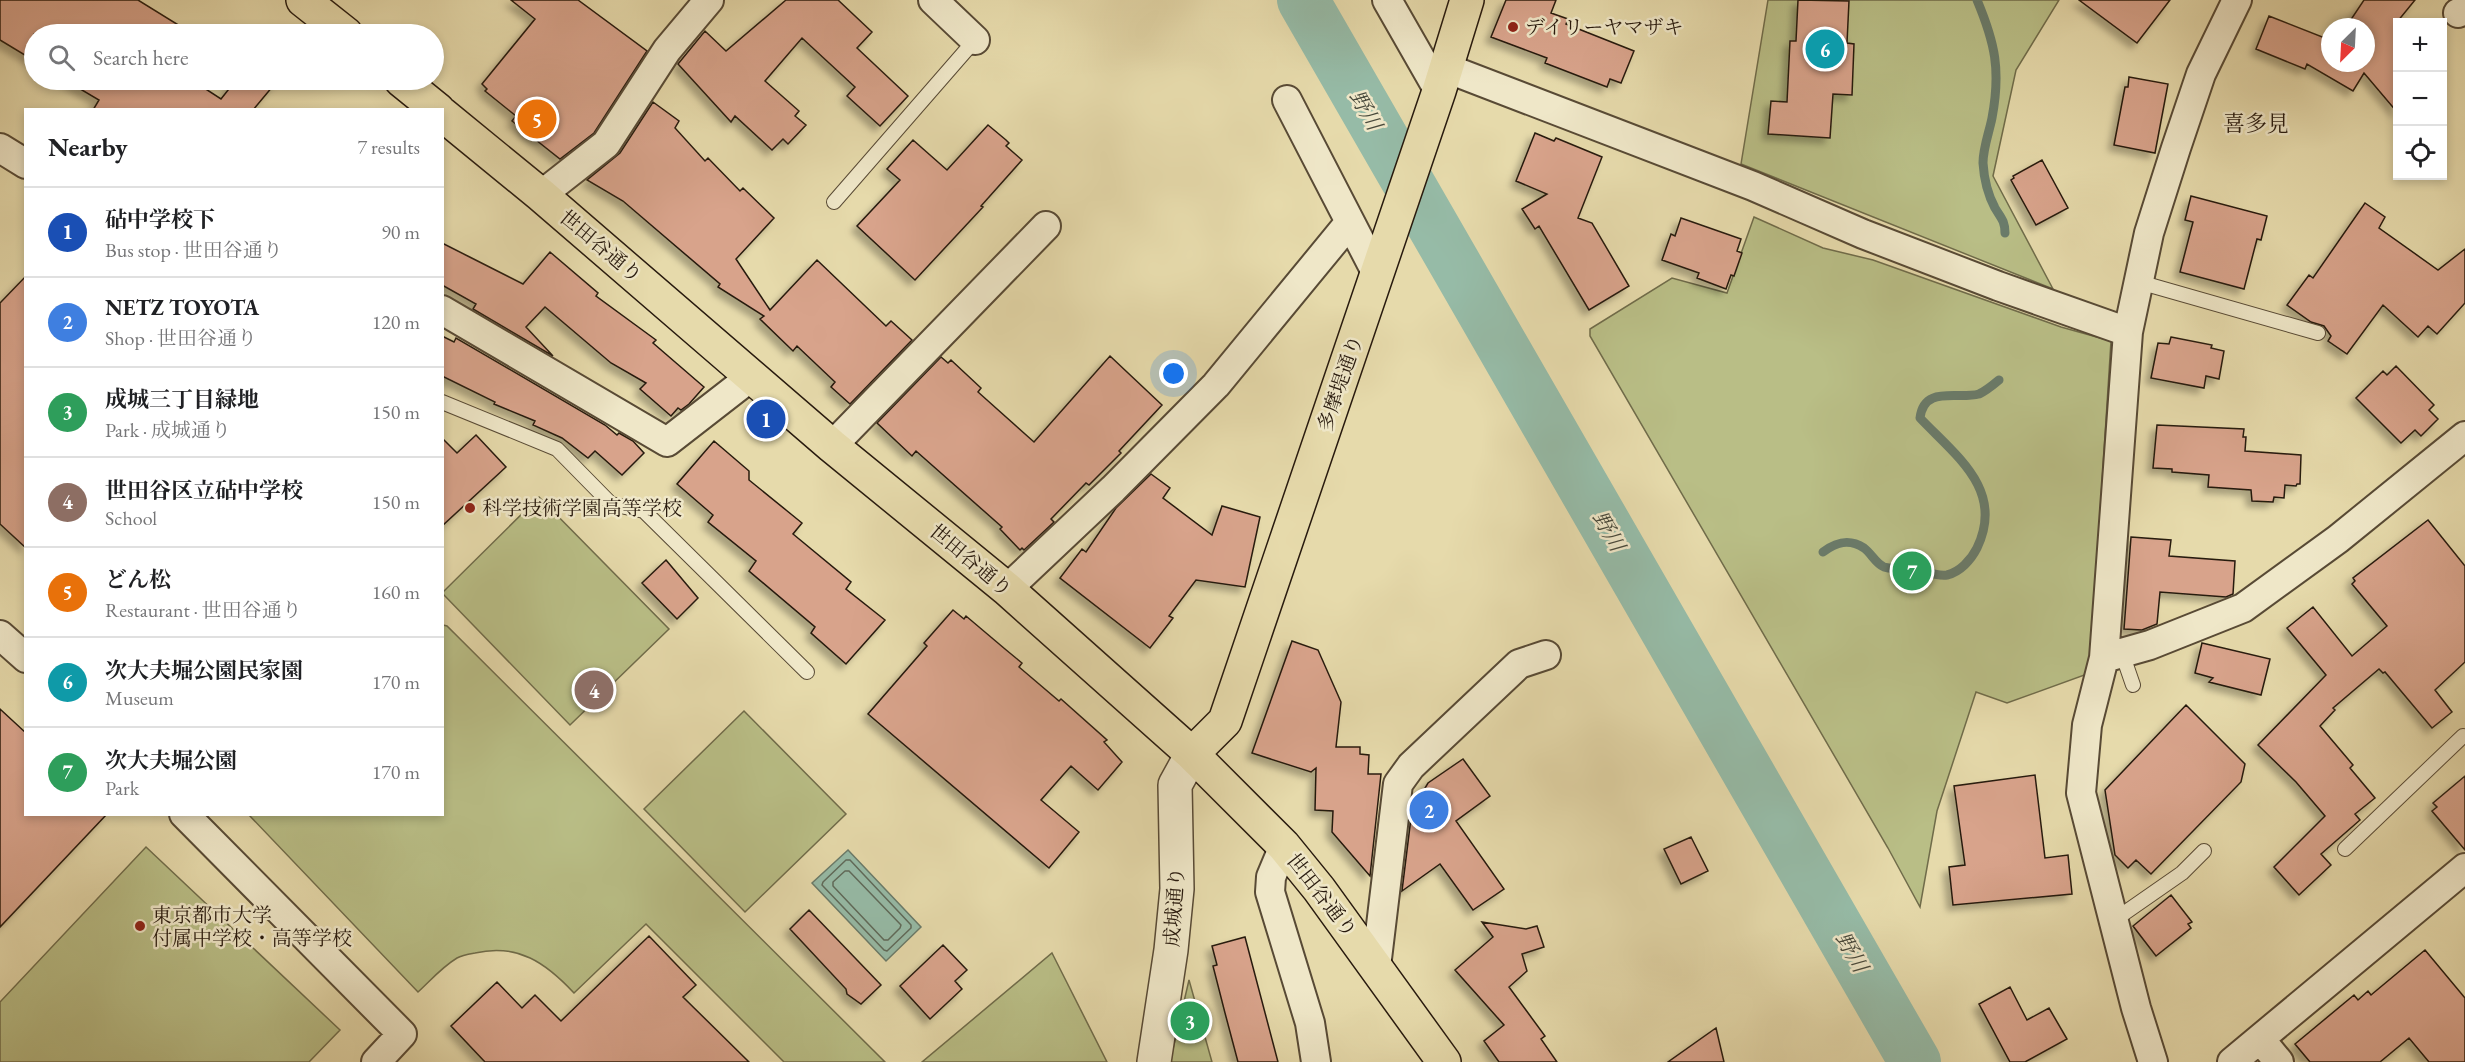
<!DOCTYPE html>
<html lang="en">
<head>
<meta charset="utf-8">
<style>
  :root { --surface:#fff; --page:#f2f2f2; --text:#202124; --muted:#757577; --line:#e0e0e0; --accent:#1a73e8 }
  body { margin:0; font-family:"EB Garamond","Noto Serif JP",serif; background:var(--page); color:var(--text) }
  .controls { position:absolute; right:18px; top:18px; display:grid; overflow:hidden; border-radius:0px; box-shadow:0 3px 9px #0003 }
  .controls button { width:54px; height:54px; display:grid; place-items:center; padding:0; border:0; border-bottom:2px solid var(--line); background:var(--surface); color:var(--text); font:30px sans-serif }
  .compass { position:absolute; left:2321px; top:18px; width:54px; height:54px; border-radius:50%; background:var(--surface); box-shadow:0 3px 9px #0003; rotate:204deg }
  .you { position:absolute; left:1174px; top:374px; width:21px; height:21px; margin:-15px; border:4px solid #fff; border-radius:50%; background:#1a73e8; box-shadow:0 0 0 9px #1a73e833 }
  .badge { display:grid; place-items:center; width:39px; height:39px; border-radius:50%; background:var(--accent); color:#fff; font-size:20px; font-weight:700 }
  .pin { position:absolute; translate:-50% -50%; border:3px solid #fff; box-shadow:0 2px 6px #0006 }
  .list { margin:0; padding:0; list-style:none }
  h2 { display:flex; justify-content:space-between; align-items:center; height:78px; margin:0; padding:0 24px; font-size:26px }
  h2 small { font-size:20px; font-weight:400; color:var(--muted) }
  .list li { display:grid; grid-template-columns:39px 1fr auto; gap:18px; align-items:center; box-sizing:border-box; height:90px; padding:0 24px; border-top:2px solid var(--line) }
  .list b { display:block; font-size:22px; white-space:nowrap }
  .list p { margin:0; font-size:20px; white-space:nowrap; color:var(--muted) }
  .list em { font-size:20px; font-style:normal; color:var(--muted) }
  .icon { flex:none; width:33px; height:33px; fill:none; stroke:currentColor; stroke-width:2; stroke-linecap:round; stroke-linejoin:round }
  .map { position:relative; flex:none; width:2465px; height:1062px; overflow:hidden }
  .search { position:absolute; background:var(--surface); box-shadow:0 3px 9px #0003; left:24px; top:24px; width:420px; height:66px; display:flex; align-items:center; gap:15px; box-sizing:border-box; padding:0 21px; border-radius:33px; color:var(--muted); font-size:22px }
  .panel { position:absolute; background:var(--surface); box-shadow:0 3px 9px #0003; left:24px; top:108px; width:420px; height:708px; border-radius:0px }
  .map>svg:first-child { display:block }
</style>
</head>
<body>
<div class="map">
<svg width="2465" height="1062" viewBox="0 0 2465 1062">
  <defs>
    <filter id="shadow"><feDropShadow dx="-5.5" dy="5.5" stdDeviation="3" flood-color="#0004"/></filter>
  </defs>
  <rect width="100%" height="100%" fill="#e6daab"/>
  <filter id="stains"><feTurbulence type="fractalNoise" baseFrequency=".00333" numOctaves="4"/><feColorMatrix values="0 0 0 0 .2 0 0 0 0 .09 0 0 0 0 .02 0 0 0 .5 -.17"/></filter>
  <radialGradient id="worn" r=".72"><stop offset=".6" stop-color="#630" stop-opacity="0"/><stop offset="1" stop-color="#630" stop-opacity=".3"/></radialGradient>
  <path fill="#b9be86" stroke="#706c4a" stroke-width="1.5" d="M1768 0H2059L2016 70 1993 176 2053 289 1741 164Z
    M1754 217 1823 248 1873 260 2061 327 2111 341 2090 673 2007 703 1976 692 1937 811 1920 907 1888 848 1590 336V329L1672 278 1727 293Z
    M539 497 669 629 570 725 443 594V592Z
    M443 625 447 626 885 1062H784L646 924 574 993C546 963 518 943 475 953 469 954 462 955 457 958 442 967 430 981 418 992L249 815 442 814Z
    M744 711 846 814 745 912 644 809Z
    M146 847 340 1030 309 1062H0V1002Z
    M1052 953 1107 1062H922Z
    M1189 980 1212 1062H1170Z"/>
  <path fill="#96bba7" stroke="#6a7b6a" stroke-width="1.5" d="M848 850 921 927 886 961 812 883Z"/>
  <g fill="none" stroke-linecap="round" stroke-linejoin="round">
    <path stroke="#5f6a5a" stroke-width="1.5" d="M846 860H850L911 925V928L887 951 884 950 822 885 823 882Z
      M845 871H849L901 925 900 928 888 940H884L833 886V882Z"/>
    <path stroke="#6a7b6a" stroke-width="9" d="M1977 0C1995 43 2001 70 1992 118 1989 133 1983 148 1983 163 1984 179 1988 195 1995 208 2001 218 2005 221 2005 233
      M1823 552C1836 542 1849 538 1864 548 1872 554 1875 563 1884 567 1893 570 1902 567 1911 568 1922 570 1937 577 1947 575 1960 572 1971 560 1977 548 2005 490 1956 456 1920 418 1924 385 1957 400 1979 394 1986 391 1993 385 1999 380"/>
    <path stroke="#96bba7" stroke-width="52" d="M1303 0 1915 1062"/>
  </g>
  <path fill="#d8a38b" stroke="#281a0e" stroke-width="1.5" filter="url(#shadow)" d="M0 0H138L193 34H34L33 60 0 40Z
    M511 0H578L647 51 594 133 560 159 512 121 516 116 485 91 487 89 482 84 535 19Z
    M786 0H838L872 32 857 48 908 96 880 126 847 96 855 87 802 38 765 81 799 111 795 116 806 125 788 144 783 139 772 150 735 116 731 122 678 64 705 31 726 51Z
    M1506 0H1556L1551 13 1568 19 1566 24 1634 51 1621 83 1610 79 1607 87 1545 63 1547 58 1491 37Z
    M1798 0 1849 1 1847 43 1854 44 1852 95 1833 94 1830 138 1768 134 1771 101 1787 102 1790 41H1796Z
    M2079 0H2170L2137 43Z
    M2364 0H2415L2397 22V112L2364 73 2353 91 2307 64 2305 69 2256 49 2269 16 2330 40V63H2366V27H2346Z
    M2129 77 2168 84 2155 153 2114 145 2125 87H2128Z
    M65 80H192L221 99 236 80H278L253 110H93L99 100Z
    M653 102 679 121 675 128 705 161 708 158 740 191 743 188 774 218 736 259 770 310 817 260 886 326 891 321 912 340 850 404 831 387 835 382 797 346 793 351 760 319 764 316 718 287 720 284 623 201 587 180 620 153Z
    M988 125 1006 140 1009 143 1006 146 1022 160 981 206 983 207 915 280 857 226 900 180 887 169 913 140 947 170Z
    M1535 133 1554 141 1556 138 1602 157 1578 218 1592 223 1629 286 1589 310 1539 226 1535 229 1522 209 1547 194 1516 181Z
    M2042 160 2068 208 2036 225 2011 180 2014 178 2013 176Z
    M2191 196 2267 216 2261 240 2257 239 2244 289 2180 272 2193 222 2185 220Z
    M2365 203 2385 217 2379 228 2438 270 2465 249V303L2437 334 2428 326 2418 337 2383 305 2347 354 2328 341 2331 336 2324 326 2311 322 2287 305 2309 275 2313 278Z
    M1681 218 1741 239 1737 251 1742 253 1734 276 1731 275 1726 289 1697 278 1699 273 1662 260 1671 234 1675 236Z
    M442 243 523 284 550 252 598 293 596 296 656 340 653 343 704 387 689 404 681 410 678 408 671 416 640 389 646 383 611 363 545 307 526 327 553 356 473 309 476 304 442 285Z
    M26 276V548L0 524V303Z
    M442 336 454 342 456 338 605 425 617 435 619 433 633 441 644 453 622 475 595 451 588 458 562 438 533 425 535 421 494 404 495 402 442 376Z
    M2171 337 2212 345 2211 348 2224 351 2219 379 2206 376 2204 388 2151 378 2158 343 2169 344Z
    M1110 356 1162 405 1119 451 1121 453 1089 485 1086 483 1051 519 1054 522 1024 550 1022 548 1020 550 1000 529 1002 527 916 451 912 456 877 423 941 357 948 363 951 360 981 388 978 392 1034 442Z
    M2396 366 2434 405 2429 410 2438 419 2421 436 2415 430 2401 443 2356 398 2383 371 2387 375Z
    M2157 425 2244 429 2243 437H2246L2245 451 2301 455 2300 484H2297L2296 486 2285 485 2284 498 2274 497 2273 502 2252 501 2251 490 2208 487 2209 475 2172 472V469L2153 468Z
    M476 435 506 467 442 526V438L457 453Z
    M714 441 749 471V480L802 523 793 534 851 582 846 589 885 620 846 664 811 633 815 627 749 571 756 561 708 522 713 515 677 484Z
    M1151 474 1170 488 1163 498 1212 535 1222 506 1260 517 1245 587 1196 580 1169 616 1173 618 1150 648 1060 578 1082 549 1086 552 1116 508Z
    M2428 520 2465 566V662L2435 690 2452 712 2432 728 2385 672 2383 673 2379 669 2333 708 2335 710 2320 726 2353 765 2350 768 2375 798 2355 814 2360 820 2321 854 2331 865 2299 895 2274 867 2325 816 2296 782 2258 745 2326 675 2287 628 2313 607 2352 656 2387 626 2352 584 2355 581 2353 578Z
    M2131 537 2171 540 2169 556 2235 561 2233 594 2226 597 2160 592 2157 624 2142 630 2124 629Z
    M666 560 698 598 677 619 642 583Z
    M953 610 964 619 966 616 1005 649 1022 663 1019 667 1059 701 1061 699 1107 740 1104 742 1122 762 1098 790 1071 766 1041 800 1079 832 1049 868 868 714 927 646 924 643Z
    M1292 641 1318 650 1341 702 1336 747H1360V754L1369 755 1368 774H1381L1370 876 1332 832 1333 811 1315 810 1316 768 1311 772 1252 753Z
    M2202 643 2270 659 2261 695 2209 682 2213 678 2195 673Z
    M2186 705 2245 764 2241 782 2151 874 2136 860 2128 868 2115 855 2105 790Z
    M0 709 26 733V814H107L0 927Z
    M1463 759 1490 796 1456 821 1504 889 1473 910 1440 864 1402 891 1412 810 1428 783Z
    M2035 775 2045 858 2068 855 2072 894 1953 905 1949 867 1965 865 1954 786Z
    M2465 776V850L2432 811 2437 807 2433 803Z
    M1691 837 1708 871 1681 884 1664 849Z
    M2171 895 2192 922 2188 924 2191 928 2156 956 2133 926Z
    M809 910 881 985 861 1004 847 994 846 989 790 929Z
    M1482 922 1526 929 1537 926 1544 947 1522 954 1527 971 1509 987 1545 1036 1541 1039 1557 1062H1499L1484 1041 1504 1025 1455 970 1493 937Z
    M649 936 696 985 683 997 749 1062H485L451 1026 497 982 522 1008 535 995 561 1021Z
    M1245 937 1278 1062H1238L1225 1013 1213 966 1217 965 1212 946Z
    M943 945 967 970 955 981 962 989 930 1019 900 986Z
    M2425 950 2465 998V1062H2429L2409 1038 2380 1062H2310L2295 1044 2354 995 2358 1000 2368 991 2371 995Z
    M2010 987 2027 1020 2049 1008 2067 1039 2025 1062H2010L1979 1004Z
    M1716 1028 1724 1062H1668Z"/>
  <g fill="none" stroke-linecap="round" stroke-linejoin="round">
    <g stroke="#584a35" stroke-width="16">
      <path id="service" d="M834 202 975 40
        M2139 282 2318 333
        M442 402 557 449 611 504 644 511 807 672
        M2122 653 2133 685
        M2345 849 2463 736
        M2113 921 2182 873 2204 851"/>
    </g>
    <g stroke="#584a35" stroke-width="32">
      <path id="minor" d="M933 0 975 40
        M1387 0 1439 91
        M2458 13 2465 10
        M1446 68 1753 186 1863 234 1998 286 2128 332
        M1287 100 1377 274
        M0 148 26 164
        M541 195 606 144 667 50 709 0
        M442 310 667 442 752 376
        M832 446 1046 226
        M1007 589 1113 489 1216 385 1350 222
        M0 635 26 658
        M2104 658 2150 645 2243 608 2338 539 2465 436
        M184 814 402 1034 376 1062
        M1284 846 1271 877 1270 892 1310 1023 1316 1062
        M1376 967 1398 784 1411 766 1519 664 1546 655
        M2260 1039 2279 1062
        M2153 1062 2136 1008 2081 793 2087 725 2104 658 2128 332 2149 233 2176 148 2201 74 2237 0
        M2232 1062 2465 868"/>
    </g>
    <g stroke="#584a35" stroke-width="36">
      <path id="tertiary" d="M1154 1062 1171 950 1177 889 1175 785 1192 754"/>
    </g>
    <g stroke="#281a0e" stroke-width="36">
      <path id="primary" d="M303 0 346 34
        M401 80 438 110
        M442 114 541 195 832 446 1007 589 1192 754 1284 846 1319 889 1444 1062
        M1192 754 1225 721 1439 91 1467 0"/>
    </g>
    <use href="#service" stroke="#efe7c8" stroke-width="14"/>
    <use href="#minor" stroke="#efe7c8" stroke-width="28"/>
    <use href="#tertiary" stroke="#efe7c8" stroke-width="33"/>
    <use href="#primary" stroke="#e6daab" stroke-width="33"/>
  </g>
  <g fill="#8f2418" stroke="#efe7c8" stroke-width="2">
    <circle cx="1513" cy="27" r="6"/>
    <circle cx="470" cy="508" r="6"/>
    <circle cx="140" cy="926" r="6"/>
  </g>
  <g text-anchor="middle" dominant-baseline="central" stroke-width="5" stroke-linejoin="round" paint-order="stroke">
    <g font-size="20" fill="#281a0e" stroke="#efe7c8" text-anchor="start">
      <text x="1525" y="27">デイリーヤマザキ</text>
      <text x="482" y="508">科学技術学園高等学校</text>
      <text x="152" y="915">東京都市大学<tspan x="152" dy="23">付属中学校・高等学校</tspan></text>
    </g>
    <g font-size="20" fill="#281a0e" stroke="#efe7c8">
      <text transform="translate(601 246) rotate(40)">世田谷通り</text>
      <text transform="translate(1340 383) rotate(-71)">多摩堤通り</text>
      <text transform="translate(971 560) rotate(40)">世田谷通り</text>
      <text transform="translate(1322 895) rotate(52)">世田谷通り</text>
      <text transform="translate(1174 907) rotate(-86)">成城通り</text>
    </g>
    <g font-size="21" font-style="italic" fill="#494a3c" stroke="#efe7c8">
      <text transform="translate(1366 110) rotate(60)">野川</text>
      <text transform="translate(1609 531) rotate(60)">野川</text>
      <text transform="translate(1852 952) rotate(60)">野川</text>
    </g>
    <g font-size="22" fill="#281a0e" stroke="#efe7c8">
      <text x="2256" y="123">喜多見</text>
    </g>
  </g>
  <rect width="100%" height="100%" filter="url(#stains)"/>
  <rect width="100%" height="100%" fill="url(#worn)"/>
</svg>
<div class="controls">
<button>+</button>
<button>−</button>
<button><svg class="icon" aria-label="locate" viewBox="0 0 24 24"><circle cx="12" cy="12" r="6"/><path d="M12 2v4M12 18v4M2 12h4M18 12h4"/></svg></button>
</div>
<svg class="compass" viewBox="-18 -18 36 36"><path d="M0-13l5 13h-10z" fill="#e53935"/><path d="M0 13l5-13h-10z" fill="#757577"/></svg>
<div class="you"></div>
<div class="pin badge" style="left:766px;top:419px;background:#1a4fb4">1</div>
<div class="pin badge" style="left:1429px;top:810px;background:#3f7fe0">2</div>
<div class="pin badge" style="left:1190px;top:1021px;background:#2e9e5b">3</div>
<div class="pin badge" style="left:594px;top:690px;background:#8d6e63">4</div>
<div class="pin badge" style="left:537px;top:119px;background:#e8710a">5</div>
<div class="pin badge" style="left:1825px;top:49px;background:#0f9aa8">6</div>
<div class="pin badge" style="left:1912px;top:571px;background:#2e9e5b">7</div>
<div class="search"><svg class="icon" aria-label="search" viewBox="0 0 24 24"><circle cx="10" cy="10" r="6"/><path d="M15 15l6 6"/></svg>Search here</div>
<section class="panel">
<h2>Nearby<small>7 results</small></h2>
<ul class="list">
<li><span class="badge" style="background:#1a4fb4">1</span><div><b>砧中学校下</b><p>Bus stop · 世田谷通り</p></div><em>90 m</em></li>
<li><span class="badge" style="background:#3f7fe0">2</span><div><b>NETZ TOYOTA</b><p>Shop · 世田谷通り</p></div><em>120 m</em></li>
<li><span class="badge" style="background:#2e9e5b">3</span><div><b>成城三丁目緑地</b><p>Park · 成城通り</p></div><em>150 m</em></li>
<li><span class="badge" style="background:#8d6e63">4</span><div><b>世田谷区立砧中学校</b><p>School</p></div><em>150 m</em></li>
<li><span class="badge" style="background:#e8710a">5</span><div><b>どん松</b><p>Restaurant · 世田谷通り</p></div><em>160 m</em></li>
<li><span class="badge" style="background:#0f9aa8">6</span><div><b>次大夫堀公園民家園</b><p>Museum</p></div><em>170 m</em></li>
<li><span class="badge" style="background:#2e9e5b">7</span><div><b>次大夫堀公園</b><p>Park</p></div><em>170 m</em></li>
</ul>
</section>
</div>
</body>
</html>
